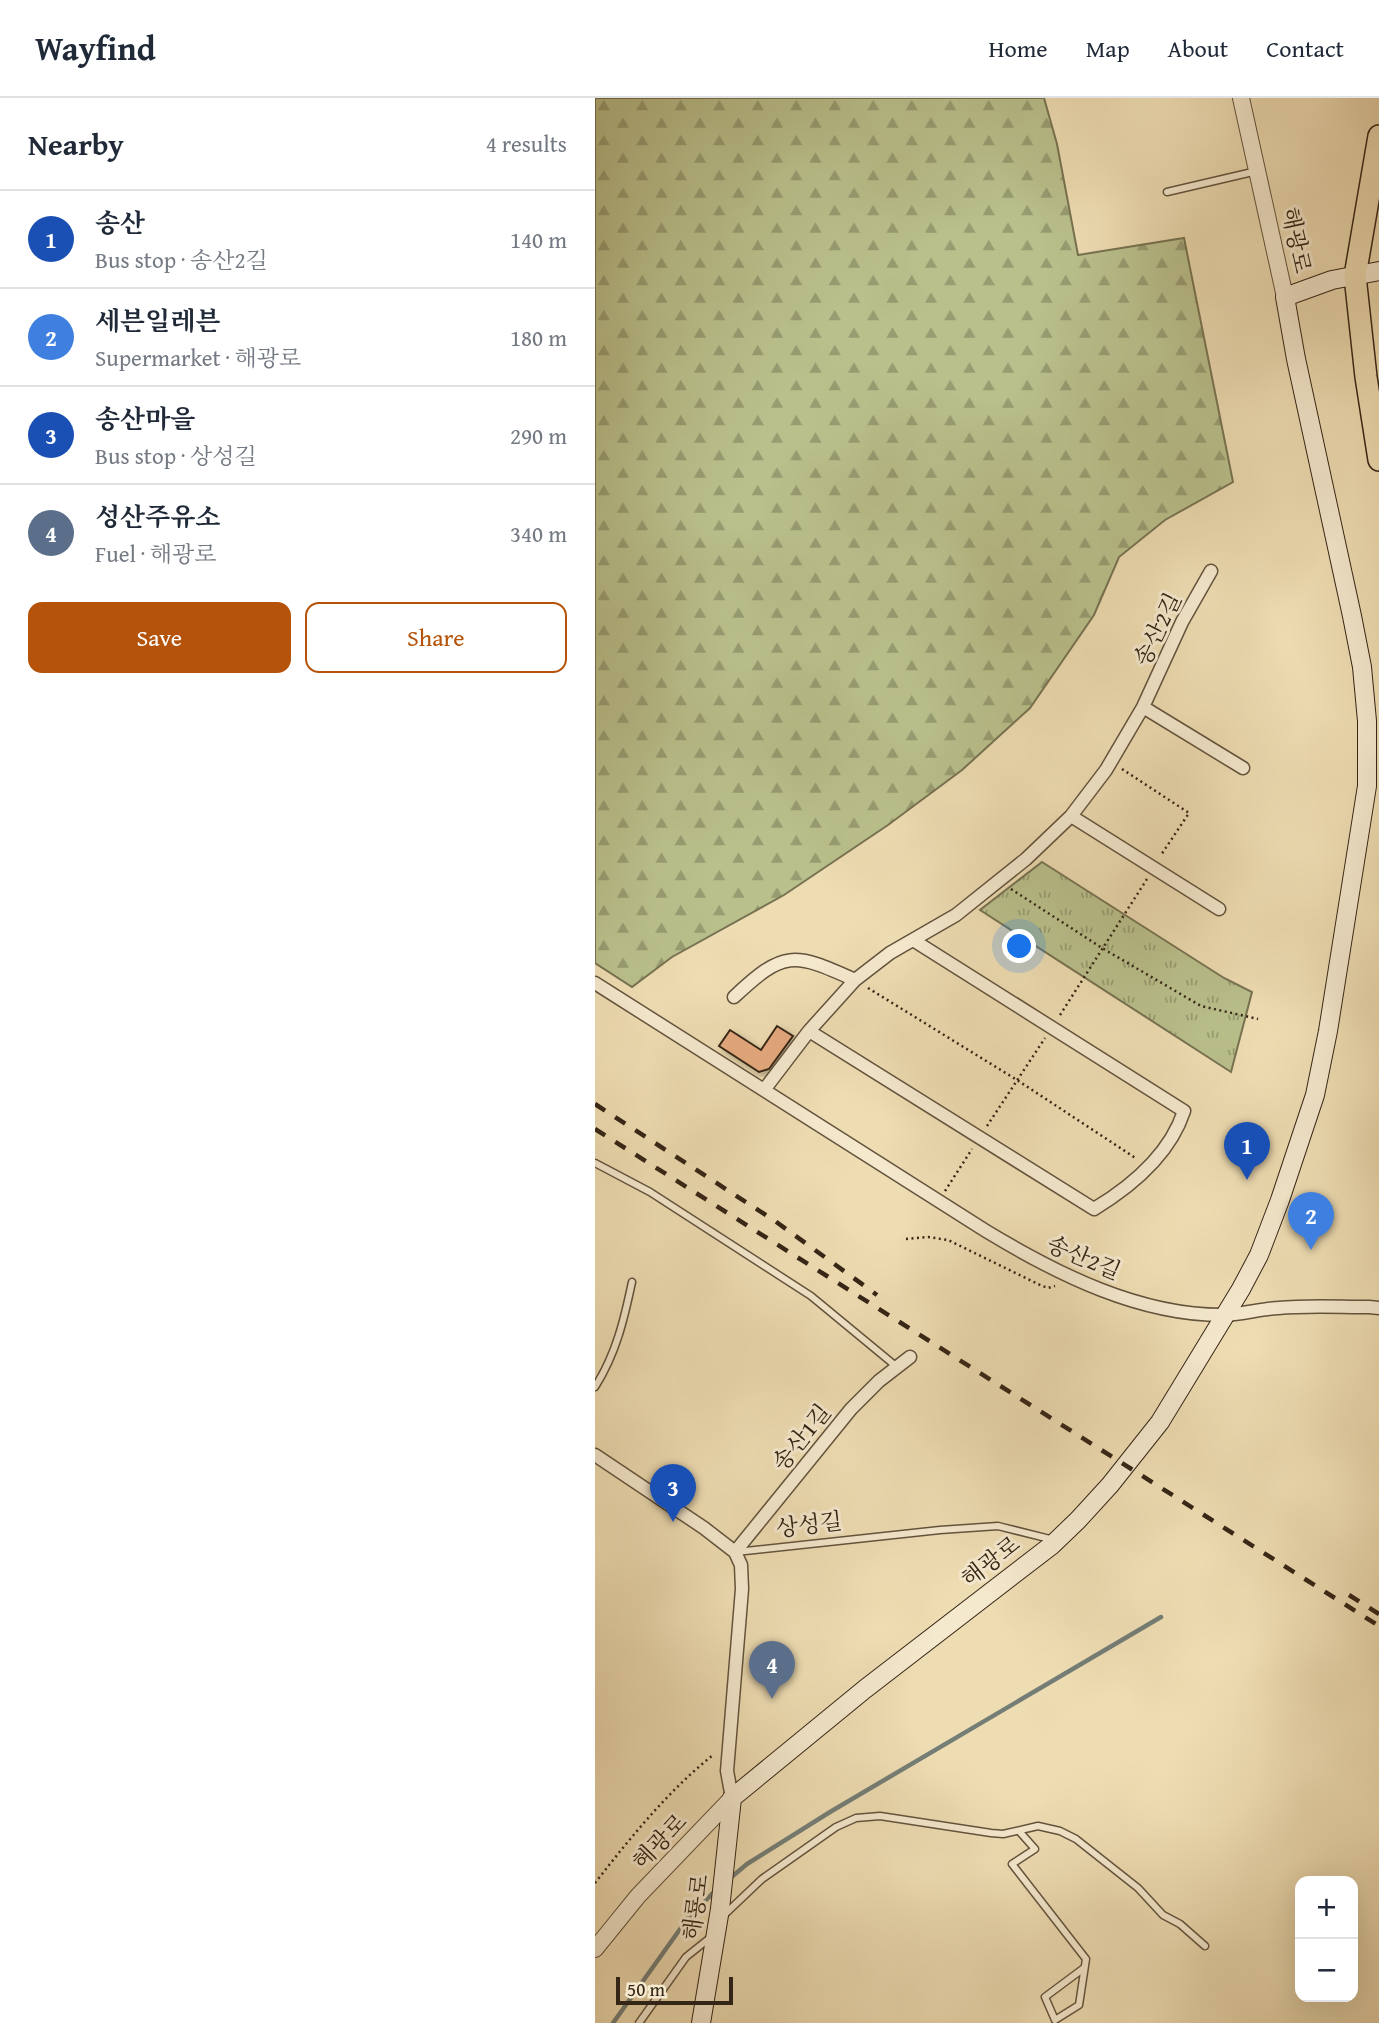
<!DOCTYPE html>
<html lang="en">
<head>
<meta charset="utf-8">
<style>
  :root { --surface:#fff; --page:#f6f6f7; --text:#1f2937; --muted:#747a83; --line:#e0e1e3; --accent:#b45309 }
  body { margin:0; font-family:"Gentium Book Plus","Noto Serif KR",serif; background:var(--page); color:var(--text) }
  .controls { position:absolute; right:21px; bottom:21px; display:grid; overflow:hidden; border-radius:14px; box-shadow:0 7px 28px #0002 }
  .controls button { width:63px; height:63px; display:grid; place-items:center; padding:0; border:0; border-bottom:2px solid var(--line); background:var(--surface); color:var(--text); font:35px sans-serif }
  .scale { position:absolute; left:21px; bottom:18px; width:117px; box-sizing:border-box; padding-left:7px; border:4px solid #352516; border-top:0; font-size:19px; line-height:24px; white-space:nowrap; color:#352516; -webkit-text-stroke:5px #f4e8cd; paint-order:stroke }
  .you { position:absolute; left:425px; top:849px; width:24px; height:24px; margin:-18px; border:5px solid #fff; border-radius:50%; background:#1a73e8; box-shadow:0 0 0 10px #1a73e833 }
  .badge { display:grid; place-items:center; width:46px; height:46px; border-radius:50%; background:var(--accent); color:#fff; font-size:23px; font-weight:700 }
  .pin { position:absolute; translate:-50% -58px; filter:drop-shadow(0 2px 4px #0008) }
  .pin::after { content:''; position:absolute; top:37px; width:24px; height:21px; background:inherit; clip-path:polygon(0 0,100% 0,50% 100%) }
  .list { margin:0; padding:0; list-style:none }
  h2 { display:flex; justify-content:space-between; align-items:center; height:91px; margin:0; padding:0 28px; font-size:30px }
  h2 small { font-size:23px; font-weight:400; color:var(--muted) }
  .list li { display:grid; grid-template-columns:46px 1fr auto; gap:21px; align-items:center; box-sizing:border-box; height:98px; padding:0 28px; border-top:2px solid var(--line) }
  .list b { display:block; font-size:26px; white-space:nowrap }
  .list p { margin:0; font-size:23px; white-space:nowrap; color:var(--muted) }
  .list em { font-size:23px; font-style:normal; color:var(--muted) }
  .actions { display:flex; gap:14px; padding:21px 28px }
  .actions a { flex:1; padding:16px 0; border:2px solid var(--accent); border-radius:14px; text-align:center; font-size:24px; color:var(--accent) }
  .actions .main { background:var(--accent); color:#fff }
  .map { position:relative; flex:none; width:784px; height:1925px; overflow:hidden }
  header { display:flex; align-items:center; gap:42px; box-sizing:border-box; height:98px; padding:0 35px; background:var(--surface); border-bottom:2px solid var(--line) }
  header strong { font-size:33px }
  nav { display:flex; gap:38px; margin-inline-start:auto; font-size:24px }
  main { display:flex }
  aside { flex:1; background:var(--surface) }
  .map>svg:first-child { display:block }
</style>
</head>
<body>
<header>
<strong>Wayfind</strong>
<nav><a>Home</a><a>Map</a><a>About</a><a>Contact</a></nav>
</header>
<main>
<aside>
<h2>Nearby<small>4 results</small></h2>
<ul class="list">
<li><span class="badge" style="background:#1a4fb4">1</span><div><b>송산</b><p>Bus stop · 송산2길</p></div><em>140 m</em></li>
<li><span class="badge" style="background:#3f7fe0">2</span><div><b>세븐일레븐</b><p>Supermarket · 해광로</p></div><em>180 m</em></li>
<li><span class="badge" style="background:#1a4fb4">3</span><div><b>송산마을</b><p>Bus stop · 상성길</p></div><em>290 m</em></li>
<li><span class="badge" style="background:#5c6f8a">4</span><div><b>성산주유소</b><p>Fuel · 해광로</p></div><em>340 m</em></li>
</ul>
<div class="actions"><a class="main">Save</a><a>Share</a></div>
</aside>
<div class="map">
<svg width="784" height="1925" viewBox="0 0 784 1925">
  <defs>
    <pattern id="grass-tufts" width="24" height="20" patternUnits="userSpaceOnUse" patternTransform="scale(1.75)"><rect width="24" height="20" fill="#b9c08c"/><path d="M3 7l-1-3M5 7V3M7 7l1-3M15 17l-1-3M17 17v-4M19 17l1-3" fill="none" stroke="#979c71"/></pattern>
    <pattern id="forest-firs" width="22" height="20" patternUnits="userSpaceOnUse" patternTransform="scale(1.75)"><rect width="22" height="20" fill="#b9c08c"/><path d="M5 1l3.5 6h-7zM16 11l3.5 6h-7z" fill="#979c71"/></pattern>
    <filter id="shadow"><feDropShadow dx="4" dy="4" stdDeviation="3.5" flood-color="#0004"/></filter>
  </defs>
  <rect width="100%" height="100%" fill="#eedcb2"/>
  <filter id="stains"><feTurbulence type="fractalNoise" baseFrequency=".00286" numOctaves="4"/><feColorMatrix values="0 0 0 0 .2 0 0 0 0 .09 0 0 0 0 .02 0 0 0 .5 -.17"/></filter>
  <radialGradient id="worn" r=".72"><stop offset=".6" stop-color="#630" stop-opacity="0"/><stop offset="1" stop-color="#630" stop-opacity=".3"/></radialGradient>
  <path fill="url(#grass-tufts)" stroke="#777251" stroke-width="2" d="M447 764 629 880 657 894 636 974 385 812Z"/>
  <path fill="url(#forest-firs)" stroke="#777251" stroke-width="2" d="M0 0H449L462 46 483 157 589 140 638 384 570 422 524 459 499 517 435 610 367 672 293 727 189 797 77 859 37 889 0 865Z"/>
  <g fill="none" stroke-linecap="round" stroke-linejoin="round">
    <path stroke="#747e76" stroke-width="4.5" d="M133 1782 152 1766 235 1714 566 1519
      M18 1925 93 1820 121 1792"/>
  </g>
  <path fill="#e5a97e" stroke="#352516" stroke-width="2" filter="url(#shadow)" d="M182 928 198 938 174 971 164 974 124 948 135 932 166 952Z"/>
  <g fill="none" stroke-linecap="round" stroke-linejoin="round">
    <g stroke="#63533d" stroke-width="9">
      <path id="service" d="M572 94 662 73
        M0 1065 55 1094 216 1198 302 1269
        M0 1289C21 1256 29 1222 37 1184
        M141 1454 345 1432 403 1428 459 1442
        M424 1733 440 1751 417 1766 491 1861 484 1907 460 1922 450 1899 489 1870
        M129 1817 167 1781 241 1729 261 1720 285 1718 396 1735 408 1736 443 1728 465 1733 481 1741 543 1790 568 1817 585 1826 610 1848
        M44 1925 91 1859 116 1839"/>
    </g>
    <g stroke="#63533d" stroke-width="15">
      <path id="minor" d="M548 609 648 670
        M476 718 624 811
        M0 885 391 1133C462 1176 545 1218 630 1217 648 1216 666 1211 683 1210 713 1207 744 1209 774 1209L784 1210
        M139 899C189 852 198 854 260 882
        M214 933 499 1111C537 1088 575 1056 589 1013L318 842
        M169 992 214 933 260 882 295 855 361 817 431 761 476 718 511 672 548 609 587 524 616 473
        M0 1357 109 1430 140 1454 146 1467 147 1491 132 1673 137 1700
        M140 1454 256 1311 284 1283 315 1259"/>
    </g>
    <g stroke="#63533d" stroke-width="18">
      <path id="tertiary" d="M646 0 690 199
        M0 1851 43 1798 137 1700"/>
    </g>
    <g stroke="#352516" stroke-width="20">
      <path id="secondary" d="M106 1925 125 1811 137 1700 270 1591 457 1447 483 1422 515 1387 565 1324 646 1191 664 1157 685 1102 720 997 733 933 772 688V623L767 569 757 518 701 261 690 199 737 182 784 173"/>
    </g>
    <g stroke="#352516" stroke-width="24">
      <path id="trunk" d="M784 38 760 178 771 279 784 362"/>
    </g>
    <path stroke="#352516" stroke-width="2.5" stroke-dasharray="2 3.5" stroke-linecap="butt" d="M527 671 594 715 566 757
      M416 791 507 850 606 908 663 921
      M273 890 422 982 542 1061
      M465 917 552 781
      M392 1028 450 940
      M350 1093 377 1051
      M311 1141 333 1139 353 1142 445 1187 453 1190 460 1188
      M0 1785C36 1739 73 1693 118 1657"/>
    <use href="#service" stroke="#f4e8cd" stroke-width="6"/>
    <use href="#minor" stroke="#f4e8cd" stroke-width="12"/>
    <use href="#tertiary" stroke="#f4e8cd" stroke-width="16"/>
    <use href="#secondary" stroke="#f4e8cd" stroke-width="18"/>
    <use href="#trunk" stroke="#eedcb2" stroke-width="21"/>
    <path stroke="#352516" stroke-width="4.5" stroke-dasharray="12 12" stroke-linecap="butt" d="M0 1006 180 1123 282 1197
      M0 1031 784 1528
      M754 1497 784 1516"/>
  </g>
  <g text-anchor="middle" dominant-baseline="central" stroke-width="6" stroke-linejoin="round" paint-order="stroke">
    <g font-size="23" fill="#352516" stroke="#f4e8cd">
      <text transform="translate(702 142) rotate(78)">해광로</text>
      <text transform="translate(562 531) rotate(-64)">송산2길</text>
      <text transform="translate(489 1159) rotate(23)">송산2길</text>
      <text transform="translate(206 1339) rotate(-51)">송산1길</text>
      <text transform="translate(214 1426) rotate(-7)">상성길</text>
      <text transform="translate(395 1463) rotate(-38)">해광로</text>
      <text transform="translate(64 1743) rotate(-46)">혜광로</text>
      <text transform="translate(100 1809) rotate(-82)">해룡로</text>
    </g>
  </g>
  <rect width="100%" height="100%" filter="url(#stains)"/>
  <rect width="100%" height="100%" fill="url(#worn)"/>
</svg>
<div class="controls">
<button>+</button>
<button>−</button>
</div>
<div class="scale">50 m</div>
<div class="you"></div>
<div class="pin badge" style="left:652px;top:1082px;background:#1a4fb4">1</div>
<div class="pin badge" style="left:716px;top:1152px;background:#3f7fe0">2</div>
<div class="pin badge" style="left:78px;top:1424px;background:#1a4fb4">3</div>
<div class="pin badge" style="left:177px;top:1601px;background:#5c6f8a">4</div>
</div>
</main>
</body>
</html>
